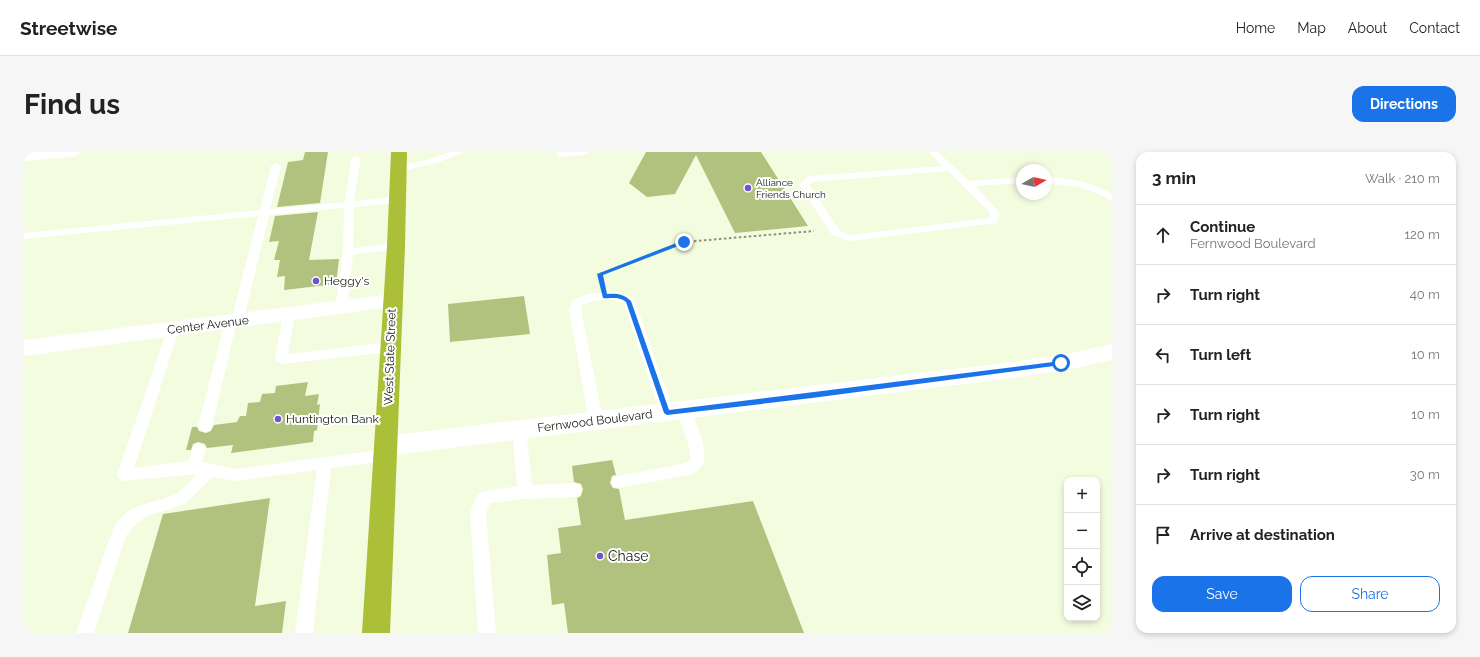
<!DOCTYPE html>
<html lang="en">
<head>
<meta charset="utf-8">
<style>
  :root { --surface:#fff; --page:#f6f6f6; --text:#222; --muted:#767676; --line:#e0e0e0; --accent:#1a73e8 }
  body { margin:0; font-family:Raleway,sans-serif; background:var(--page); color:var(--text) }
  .controls { position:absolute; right:12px; bottom:12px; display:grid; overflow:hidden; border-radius:8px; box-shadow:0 2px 6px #0003 }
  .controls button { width:36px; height:36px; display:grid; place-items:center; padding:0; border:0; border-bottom:1px solid var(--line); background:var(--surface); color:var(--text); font:20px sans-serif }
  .compass { position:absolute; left:992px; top:12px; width:36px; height:36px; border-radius:50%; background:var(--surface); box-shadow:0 2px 6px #0003; rotate:81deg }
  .stop { position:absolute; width:12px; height:12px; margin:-9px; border:3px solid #1a73e8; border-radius:50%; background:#fff }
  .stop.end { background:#1a73e8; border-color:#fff; box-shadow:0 1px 4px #0008 }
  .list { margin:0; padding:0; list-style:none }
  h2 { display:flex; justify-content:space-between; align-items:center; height:52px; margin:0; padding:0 16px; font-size:17px }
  h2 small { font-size:13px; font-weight:400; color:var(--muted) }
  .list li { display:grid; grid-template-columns:26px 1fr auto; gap:12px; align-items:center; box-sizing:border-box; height:60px; padding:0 16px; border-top:1px solid var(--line) }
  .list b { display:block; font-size:15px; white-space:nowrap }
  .list p { margin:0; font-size:13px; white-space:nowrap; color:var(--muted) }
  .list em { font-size:13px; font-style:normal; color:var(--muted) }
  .actions { display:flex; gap:8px; padding:12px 16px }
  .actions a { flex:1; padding:9px 0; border:1px solid var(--accent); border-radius:12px; text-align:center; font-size:14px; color:var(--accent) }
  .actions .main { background:var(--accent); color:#fff }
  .icon { flex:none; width:22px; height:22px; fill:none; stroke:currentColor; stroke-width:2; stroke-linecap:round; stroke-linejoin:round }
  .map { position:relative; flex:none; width:1088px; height:481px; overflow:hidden; border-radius:12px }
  header { display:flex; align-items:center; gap:24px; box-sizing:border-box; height:56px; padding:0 20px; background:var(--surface); border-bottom:1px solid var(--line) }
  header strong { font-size:19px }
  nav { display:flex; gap:22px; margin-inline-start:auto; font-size:14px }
  .intro { display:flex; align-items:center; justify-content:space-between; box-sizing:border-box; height:96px; padding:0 24px }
  h1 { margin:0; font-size:28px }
  .button { padding:10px 18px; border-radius:12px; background:var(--accent); color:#fff; font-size:14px; font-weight:700 }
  main { display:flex; gap:24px; padding:0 24px }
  aside { flex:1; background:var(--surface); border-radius:12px; box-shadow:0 2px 6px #0003 }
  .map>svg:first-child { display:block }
</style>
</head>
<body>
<header>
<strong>Streetwise</strong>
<nav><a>Home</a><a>Map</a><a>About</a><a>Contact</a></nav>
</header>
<div class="intro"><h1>Find us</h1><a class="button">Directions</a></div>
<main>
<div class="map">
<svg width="1088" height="481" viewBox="0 0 1088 481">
  <rect width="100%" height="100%" fill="#f3fcde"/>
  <path fill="#b1c27f" d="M281 0H304L296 51 253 55 264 10 279 8Z
    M622 0H737L784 74 711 81 672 3 651 42 623 45 605 31Z
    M294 60 285 108 315 107 312 132 260 138 261 124 253 125 256 108H250L255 89 245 90 251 64Z
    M500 144 506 182 426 190 424 152Z
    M284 230 281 244 295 242 293 253 296 252 293 278 290 279 289 290 207 301 209 293 183 296 181 292 174 290 169 292 167 298H162L168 275H173L175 279 182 281 187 279 190 273 213 270 216 264H222L224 251 236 250 238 242 251 241 252 234Z
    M588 308 592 323 588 324 586 331 589 336 595 337 601 368 729 349 780 481H544L540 451 528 453 523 403 537 401 534 376 557 373 553 346 557 344 559 337 557 332 550 330 548 314Z
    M246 346 231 454 262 449 258 481H104L139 362Z"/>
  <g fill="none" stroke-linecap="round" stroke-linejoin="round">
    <path stroke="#8a917c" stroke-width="2" stroke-dasharray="2.5 2.5" stroke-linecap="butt" d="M577 127 576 122 660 90 790 79"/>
    <path stroke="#8a917c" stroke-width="2.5" stroke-dasharray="3 3" stroke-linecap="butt" d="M577 126V128"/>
    <path fill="#fff" fill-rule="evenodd" d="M426 0H438L437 2 412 11 374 20 369 17 371 15 406 7Z
      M532 0H565L561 3 537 5 534 4Z
      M905 0H914L945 29 998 25V31L951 34 976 61 973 71 826 89 808 83 775 33 783 25 786 24 918 14ZM924 19 966 61 965 66 827 83 816 79 785 33 789 30Z
      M332 4 337 7 330 49 373 45 378 48 373 51 330 55 329 96 372 91 377 94 372 97 329 103 323 156 321 159H313L311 156 319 100 320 56 245 63 219 170 217 173 212 174 188 274 186 278 181 280 176 278 174 274 201 170 203 167 208 166 234 64 0 87V81L236 58 247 14 252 11 257 14 246 57 321 50 327 7Z
      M1022 25C1045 26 1069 30 1088 42V49L1070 40 1055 35 1022 31Z
      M586 140C594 141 606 142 611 149L650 261 648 265 643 266 638 265 636 261 600 151C587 145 571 147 558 153L557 158 579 269 577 273 572 275 567 273 565 269 545 158 549 148C561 142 573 140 586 140Z
      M265 159 269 160 271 163 264 202 367 190 371 192 373 195 371 198 367 200 257 212 253 210 251 207 259 163 261 160Z
      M149 174 153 175 155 178 110 316 164 309 170 293 175 291 180 293 182 297 178 310 212 317 362 297 367 299 369 303 367 307 362 309 307 316 289 481H271L293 318 212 329 189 325 162 351 147 357 122 364 109 375 102 384 70 481H52L88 380C103 347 127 355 153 341 161 336 167 328 173 322L100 329 95 327 93 323 143 178 145 175Z
      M660 254 665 255 667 259C674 278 694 313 666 323L594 336 589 335 587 330 589 325 594 324 662 311 666 308V298L653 259 655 255Z
      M495 272 500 274 502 278 508 333 551 331 556 333 558 338 556 343 551 345 501 347 466 351 462 361 472 481H454L446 361 452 345 457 340 493 334 488 278 490 274Z"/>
    <path fill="#fff" fill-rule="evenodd" d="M0 0H56L53 3 48 5 0 9Z
      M368 142 375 144 378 149 375 154 0 204V188Z
      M1088 192V208L1037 219 989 226 362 304 354 301 350 294 354 287 362 284 989 210 1037 203Z"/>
    <path fill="#abbf38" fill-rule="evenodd" d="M367 0H383L381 94 366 481H338L363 94Z"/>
  </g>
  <path fill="#1a73e8" d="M660 88 663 90 662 91 579 123 583 142C592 141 600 142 607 149L645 258 1037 209 1040 211 1037 213 788 246 643 263 640 261 602 150C594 144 588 147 579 146L573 122Z"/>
  <g fill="#6e55ce" stroke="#fff" stroke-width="1.5">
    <circle cx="724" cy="36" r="4"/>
    <circle cx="292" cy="129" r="4"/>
    <circle cx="254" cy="267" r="4"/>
    <circle cx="576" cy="404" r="4"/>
  </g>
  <g text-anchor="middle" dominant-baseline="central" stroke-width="4" stroke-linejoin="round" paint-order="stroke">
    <g font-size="10" fill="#181b10" stroke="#fff" text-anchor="start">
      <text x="732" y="30">Alliance<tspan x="732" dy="12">Friends Church</tspan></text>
    </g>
    <g font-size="12" fill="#181b10" stroke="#fff" text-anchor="start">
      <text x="300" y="129">Heggy's</text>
      <text x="262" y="267">Huntington Bank</text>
    </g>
    <g font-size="12" fill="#181b10" stroke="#fff">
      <text transform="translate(184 173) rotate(-7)">Center Avenue</text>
      <text transform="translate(366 205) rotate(-88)">West State Street</text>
      <text transform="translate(571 269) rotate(-7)">Fernwood Boulevard</text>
    </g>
    <g font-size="14" fill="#181b10" stroke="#fff" text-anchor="start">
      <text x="584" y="404">Chase</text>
    </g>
  </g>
</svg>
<div class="controls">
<button>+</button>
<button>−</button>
<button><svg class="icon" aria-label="locate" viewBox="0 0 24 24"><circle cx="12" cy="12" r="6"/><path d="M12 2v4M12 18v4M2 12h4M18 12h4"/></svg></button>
<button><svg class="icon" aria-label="layers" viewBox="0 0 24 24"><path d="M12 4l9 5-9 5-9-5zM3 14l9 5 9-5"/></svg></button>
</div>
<svg class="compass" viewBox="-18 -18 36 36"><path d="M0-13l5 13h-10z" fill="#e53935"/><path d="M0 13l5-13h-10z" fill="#767676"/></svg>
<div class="stop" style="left:1037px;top:211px"></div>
<div class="stop end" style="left:660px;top:90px"></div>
</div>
<aside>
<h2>3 min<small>Walk · 210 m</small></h2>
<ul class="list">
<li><svg class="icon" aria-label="ahead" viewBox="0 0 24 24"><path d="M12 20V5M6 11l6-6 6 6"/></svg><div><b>Continue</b><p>Fernwood Boulevard</p></div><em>120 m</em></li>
<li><svg class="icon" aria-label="right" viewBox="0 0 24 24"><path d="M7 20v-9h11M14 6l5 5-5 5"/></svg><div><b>Turn right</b></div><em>40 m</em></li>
<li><svg class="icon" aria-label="left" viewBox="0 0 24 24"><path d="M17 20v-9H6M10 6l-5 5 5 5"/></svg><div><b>Turn left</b></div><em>10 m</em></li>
<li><svg class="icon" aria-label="right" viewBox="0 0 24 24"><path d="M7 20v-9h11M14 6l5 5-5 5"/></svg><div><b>Turn right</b></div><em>10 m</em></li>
<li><svg class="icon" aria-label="right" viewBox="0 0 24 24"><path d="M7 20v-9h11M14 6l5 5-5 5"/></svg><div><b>Turn right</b></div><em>30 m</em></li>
<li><svg class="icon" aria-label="arrive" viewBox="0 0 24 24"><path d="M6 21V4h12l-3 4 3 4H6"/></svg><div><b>Arrive at destination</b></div></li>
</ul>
<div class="actions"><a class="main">Save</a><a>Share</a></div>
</aside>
</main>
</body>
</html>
